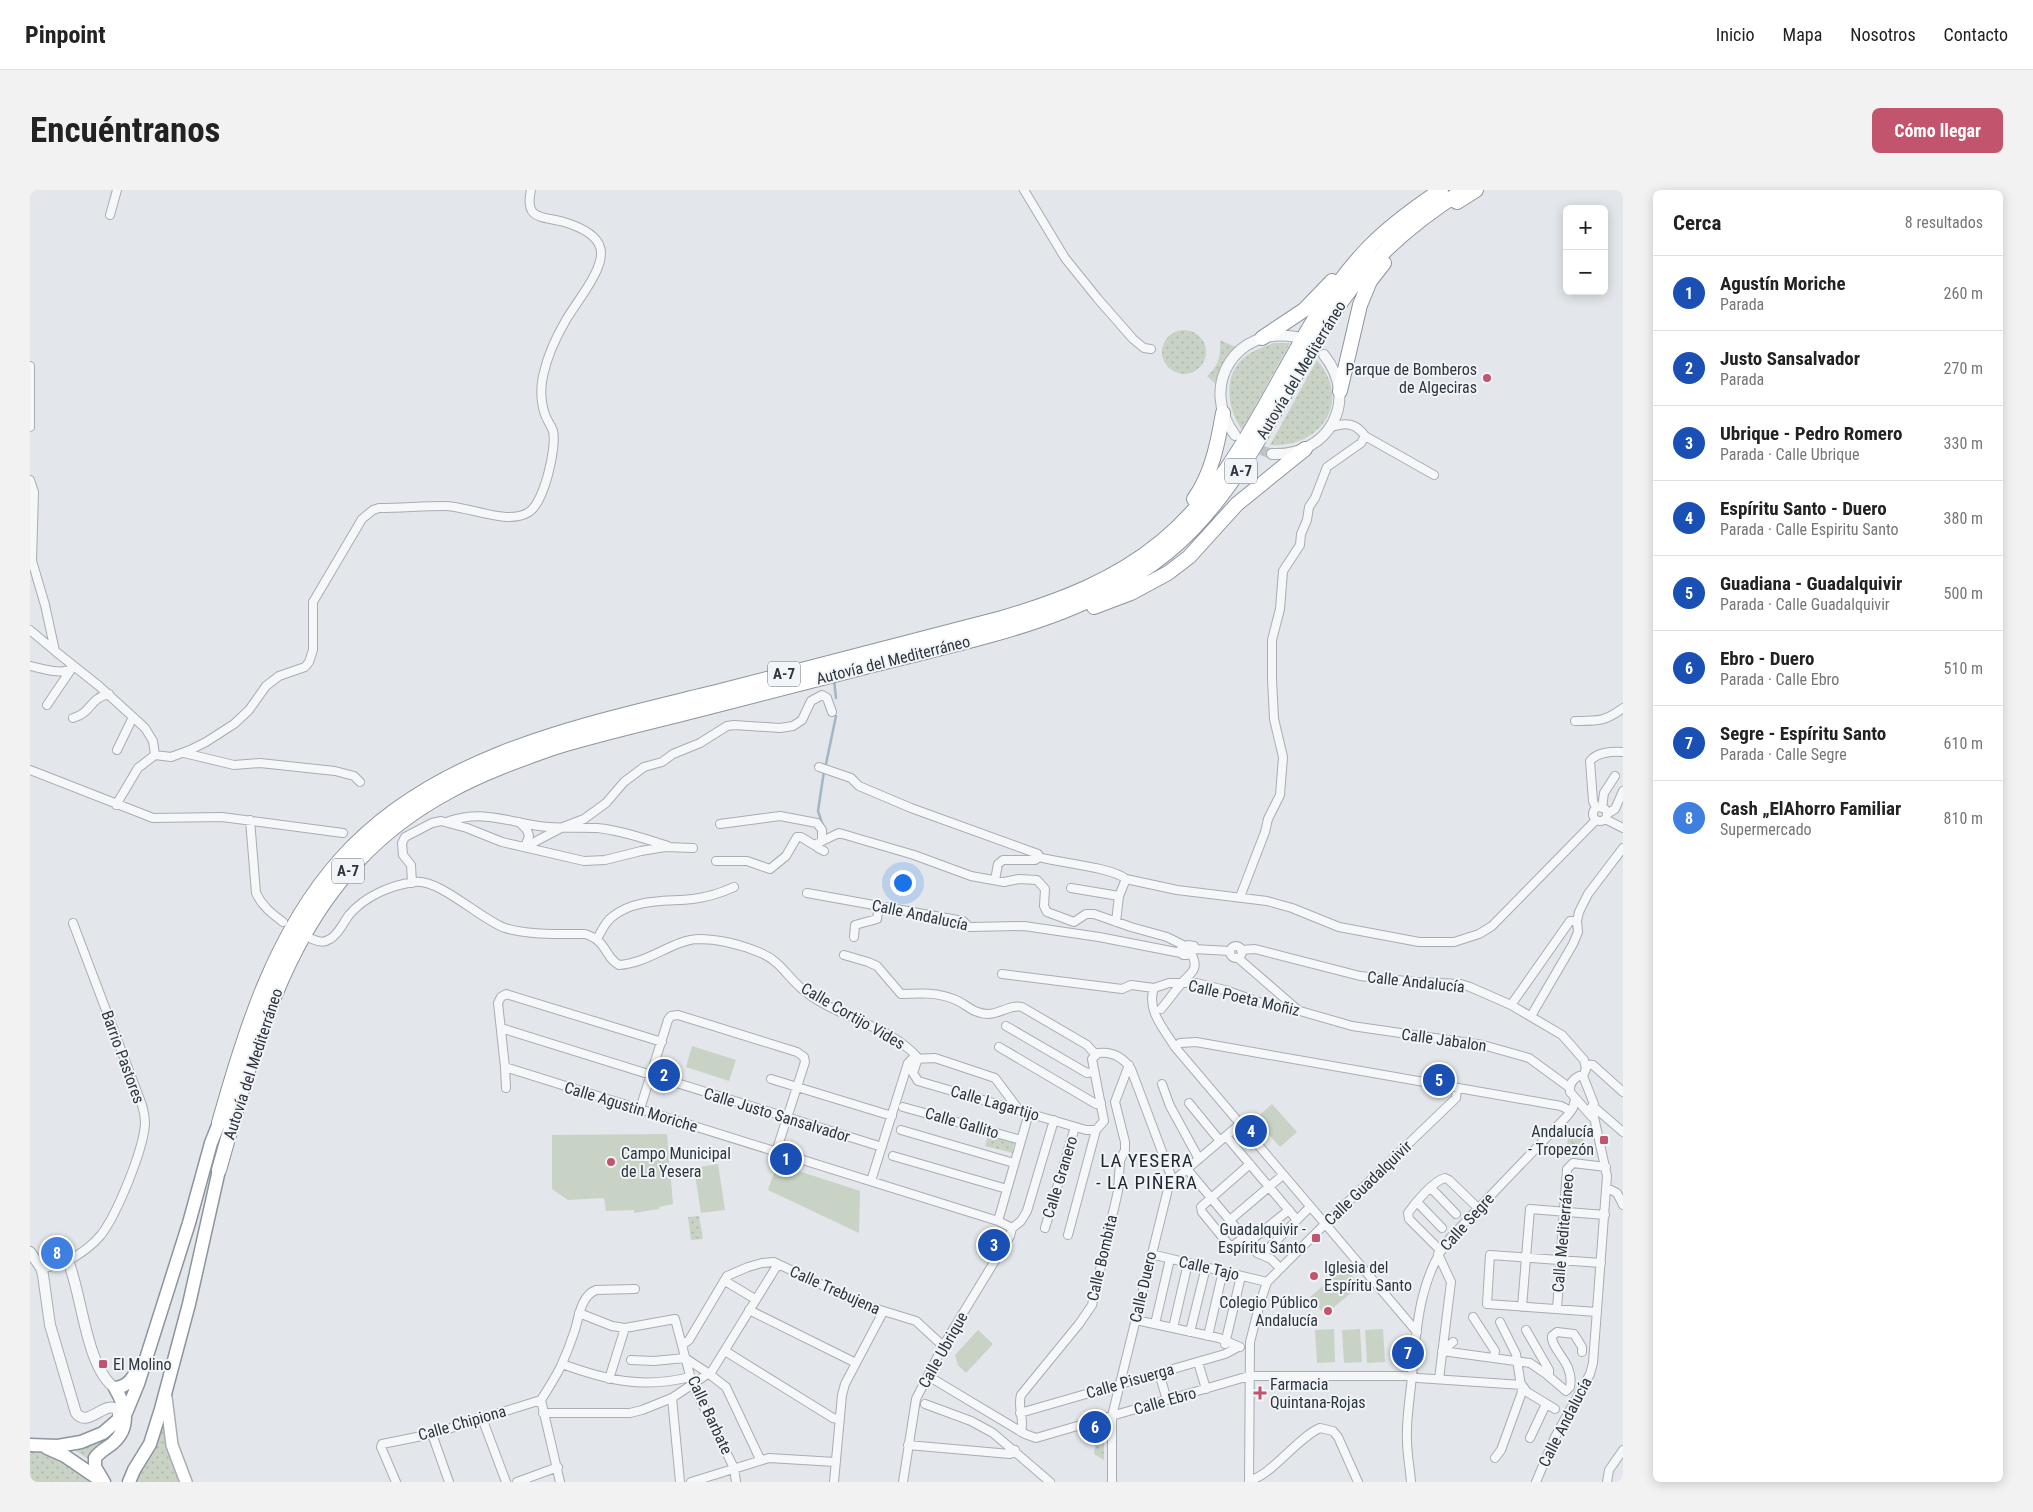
<!DOCTYPE html>
<html lang="es">
<head>
<meta charset="utf-8">
<style>
  :root { --surface:#fff; --page:#f2f2f2; --text:#222; --muted:#767676; --line:#e0e0e0; --accent:#c2556d }
  body { margin:0; font-family:"Roboto Condensed",sans-serif; background:var(--page); color:var(--text) }
  .controls { position:absolute; right:15px; top:15px; display:grid; overflow:hidden; border-radius:8px; box-shadow:0 2px 12px #0003 }
  .controls button { width:45px; height:45px; display:grid; place-items:center; padding:0; border:0; border-bottom:1px solid var(--line); background:var(--surface); color:var(--text); font:25px sans-serif }
  .you { position:absolute; left:872px; top:692px; width:18px; height:18px; margin:-12px; border:4px solid #fff; border-radius:50%; background:#1a73e8; box-shadow:0 0 0 8px #1a73e833 }
  .badge { display:grid; place-items:center; width:32px; height:32px; border-radius:50%; background:var(--accent); color:#fff; font-size:16px; font-weight:700 }
  .pin { position:absolute; translate:-50% -50%; border:2px solid #fff; box-shadow:0 1px 5px #0006 }
  .list { margin:0; padding:0; list-style:none }
  h2 { display:flex; justify-content:space-between; align-items:center; height:65px; margin:0; padding:0 20px; font-size:21px }
  h2 small { font-size:16px; font-weight:400; color:var(--muted) }
  .list li { display:grid; grid-template-columns:32px 1fr auto; gap:15px; align-items:center; box-sizing:border-box; height:75px; padding:0 20px; border-top:1px solid var(--line) }
  .list b { display:block; font-size:19px; white-space:nowrap }
  .list p { margin:0; font-size:16px; white-space:nowrap; color:var(--muted) }
  .list em { font-size:16px; font-style:normal; color:var(--muted) }
  .map { position:relative; flex:none; width:1593px; height:1292px; overflow:hidden; border-radius:8px }
  header { display:flex; align-items:center; gap:30px; box-sizing:border-box; height:70px; padding:0 25px; background:var(--surface); border-bottom:1px solid var(--line) }
  header strong { font-size:24px }
  nav { display:flex; gap:28px; margin-inline-start:auto; font-size:18px }
  .intro { display:flex; align-items:center; justify-content:space-between; box-sizing:border-box; height:120px; padding:0 30px }
  h1 { margin:0; font-size:35px }
  .button { padding:12px 22px; border-radius:8px; background:var(--accent); color:#fff; font-size:18px; font-weight:700 }
  main { display:flex; gap:30px; padding:0 30px }
  aside { flex:1; background:var(--surface); border-radius:8px; box-shadow:0 2px 12px #0003 }
  .map>svg:first-child { display:block }
</style>
</head>
<body>
<header>
<strong>Pinpoint</strong>
<nav><a>Inicio</a><a>Mapa</a><a>Nosotros</a><a>Contacto</a></nav>
</header>
<div class="intro"><h1>Encuéntranos</h1><a class="button">Cómo llegar</a></div>
<main>
<div class="map">
<svg width="1593" height="1292" viewBox="0 0 1593 1292">
  <defs>
    <pattern id="grass-dots" width="8" height="8" patternUnits="userSpaceOnUse" patternTransform="scale(1.25)"><rect width="8" height="8" fill="#c9d3c5"/><path d="M2 2h.1M6 6h.1" fill="none" stroke="#adb6aa" stroke-width="1.8" stroke-linecap="round"/></pattern>
  </defs>
  <rect width="100%" height="100%" fill="#e3e6ea"/>
  <path fill="url(#grass-dots)" d="M1132 162a22 22 0 1 1 44 0a22 22 0 1 1-44 0Z
    M1190 150 1203 156H1209L1187 195 1177 186C1189 176 1191 164 1190 150Z
    M1244 153H1260L1212 240C1197 219 1192 184 1216 166 1224 160 1234 157 1244 153Z
    M1287 170C1323 212 1290 258 1240 255Z
    M1551 939 1556 964 1536 962 1539 941Z
    M958 945 984 953 983 963 955 956Z
    M669 1026 673 1049 661 1050 658 1027Z
    M132 1233 138 1256 152 1292H104Z
    M90 1237 61 1271 45 1260 44 1258Z
    M1074 1245V1270L1064 1264 1065 1255Z
    M0 1260C22 1262 48 1276 64 1292H0Z"/>
  <path fill="#c9d3c5" d="M662 856 706 870 699 891 656 877Z
    M1242 914 1267 942 1250 957 1225 929Z
    M637 944 643 1014 629 1017V1019L604 1023V1020L576 1021 574 1008 538 1010 522 999V945Z
    M688 974 695 1020 671 1023 664 978Z
    M747 974 830 1001 829 1043 738 1000Z
    M1315 1077 1330 1095 1295 1125 1280 1107Z
    M1304 1139 1305 1172 1287 1173 1285 1140Z
    M1330 1139 1332 1172 1314 1173 1312 1140Z
    M1353 1139 1355 1172 1337 1173 1335 1140Z
    M948 1140 963 1154 936 1183 928 1175 925 1165Z"/>
  <g fill="none" stroke-linecap="round" stroke-linejoin="round">
    <path stroke="#a2b6c6" stroke-width="2.5" d="M804 490 806 508
      M796 574 806 526
      M793 636 788 621 794 581"/>
    <path stroke="#bec3c8" stroke-width="10" stroke-dasharray="10 5" stroke-linecap="butt" d="M1217 255 1242 264"/>
    <g stroke="#a8adb4" stroke-width="10">
      <path id="minor" d="M994 0 1035 68 1068 109 1103 149 1114 158 1121 159
        M80 25 87 0
        M0 176V237
        M1301 237C1316 232 1326 233 1335 246L1404 285
        M0 290 4 302 2 371 15 415 25 461 69 496 115 538 123 551 125 565 108 578 86 615
        M0 440 25 461
        M0 476C14 479 33 486 45 477
        M17 515 40 481
        M43 528C62 523 59 508 79 504
        M1545 531C1568 531 1574 532 1593 518
        M87 560 103 527
        M154 563 204 575 230 573 305 581 324 586 330 592
        M125 565 141 567 160 560 176 552 204 534 219 520 236 496 249 486 275 477 279 472 283 460V412L332 329 343 320 349 318C371 318 392 316 414 316 439 316 477 336 499 322 514 313 527 257 523 241 521 235 518 232 516 227 511 215 510 199 513 186 517 167 526 147 536 130 546 112 577 77 570 57 566 44 547 36 534 32 513 26 494 31 501 0
        M789 577 821 588 829 596 881 618 1008 664V668L1005 670H973L968 674 965 690
        M0 580 123 628 192 627 313 643
        M1563 624a7 7 0 1 1 14 0a7 7 0 1 1-14 0Z
        M1566 618 1563 611 1560 571C1567 562 1583 561 1593 562
        M1572 618 1574 603 1585 586
        M1577 624 1585 619 1593 601
        M1575 629 1593 638
        M220 630 226 703C232 716 241 723 253 732
        M419 631C454 620 475 631 509 636 529 639 548 637 567 638 590 640 616 649 638 656
        M489 632 497 640 499 646 495 657 533 637 554 629 576 613 594 592 614 577 632 572 643 564 670 553 697 536 704 535 750 538 763 536 772 530 781 511 792 505 797 508 802 522
        M690 634 750 626 787 633 792 640V650
        M786 655 788 658 794 661
        M1008 667C1030 673 1081 677 1096 689L1147 700 1237 711 1262 718 1309 737 1389 752H1424L1449 744 1462 736 1566 630
        M686 671H717L740 679 756 666 767 647H771L784 655 809 643 884 665 941 686 974 692 989 689 1007 690 1015 699 1014 716 1017 722 1044 732 1056 724H1064L1101 737 1137 747 1155 756
        M382 693 381 675 373 665 372 653 375 647 402 633 411 631 437 638 472 652 554 671 575 670 611 661 635 657 663 658
        M1041 698 1089 706
        M777 703 933 731 939 737 994 736 1069 747 1151 763
        M1210 707 1235 642 1238 629 1250 605 1253 567 1244 529 1242 489V450L1250 419 1253 381 1270 355 1271 344 1277 330 1279 317 1285 308 1297 277 1331 253 1335 246
        M1086 732 1089 706 1096 689
        M824 747 825 735 847 729 849 715
        M282 749C289 752 294 753 300 749 309 744 313 733 319 725 335 706 361 695 385 692 410 689 450 729 475 738 498 745 531 744 555 744 578 751 574 767 589 775 619 773 643 750 668 749 689 749 712 755 731 763 750 771 756 785 771 798 803 827 859 834 888 868
        M567 749C571 742 575 732 582 727 605 708 637 712 663 709 678 707 691 703 704 697
        M1158 755 1164 756V760L1157 765H1153L1151 759Z
        M1200 762a6 6 0 1 1 12 0a6 6 0 1 1-12 0Z
        M1164 759 1200 761
        M1211 760 1225 759 1330 786 1385 792 1431 794 1440 797 1481 815 1532 845 1554 870 1556 879 1553 886
        M814 765 838 772 847 776 871 804C890 803 908 802 926 810 937 815 944 824 958 824 970 824 981 814 992 817L1057 855 1066 865
        M1208 768 1268 820
        M972 784 1092 799 1101 795 1124 798 1139 793H1166L1195 800 1240 816 1270 821 1322 836 1453 855 1499 868 1540 898
        M1124 798C1116 820 1134 839 1145 857L1387 1142
        M1481 815 1540 731H1547
        M1131 819C1138 811 1144 802 1151 794 1161 782 1170 780 1161 763
        M1501 826 1543 754 1548 742 1547 731 1549 722 1558 704 1593 658
        M976 836 1057 883 1064 882
        M471 838 852 957
        M969 857 1066 914 1071 913
        M1145 857 1150 853 1166 852 1531 916 1541 921
        M888 868 883 883 888 891 1056 940H1066
        M1555 874 1563 875 1593 902
        M475 877 968 1031 982 1038
        M1553 886H1549C1543 889 1539 894 1540 902L1562 927
        M1553 886 1564 914 1560 919
        M741 889 862 926
        M1132 894 1140 916 1169 969
        M476 898 475 877 468 813 471 807 476 804 632 852
        M1159 913 1190 951
        M873 917 991 950
        M1564 917 1593 942
        M610 919 638 830 641 826 648 825 767 862 774 867 775 872 746 962
        M871 940 984 973
        M1066 940 1074 931 1062 869 1068 863C1083 861 1093 867 1101 879L1143 991
        M1196 946 1267 1030
        M863 966 977 999
        M1157 979 1227 1063 1241 1069 1250 1078
        M841 991 878 873 882 869 905 868 965 888 989 920
        M1401 998 1426 1024
        M1577 998 1587 1003 1593 1015
        M1387 1012 1412 1038
        M1200 1030 1253 985
        M968 1031 999 923
        M982 1038 991 1031 997 1021 1024 930
        M1015 1038 1045 937
        M1038 1045 1066 940
        M1214 1047 1204 1055H1199L1172 1022 1171 1017 1220 974
        M1219 1052 1259 1020
        M1410 1060 1379 1029 1378 1023C1385 1013 1403 991 1415 988L1419 990 1448 1018
        M1121 1064 1237 1092
        M1408 1064 1421 1092 1409 1189
        M1232 1065 1280 1017
        M38 1071C51 1063 62 1056 71 1045 87 1024 113 961 115 934 115 928 114 922 112 915L43 733
        M695 1091 725 1109
        M1492 1117 1500 1019 1575 1025
        M1527 1119 1537 979 1543 973 1576 977
        M719 1120 826 1173
        M1567 1122 1457 1114 1460 1065 1571 1073
        M549 1123 582 1136 595 1138 645 1129 662 1193 704 1278 706 1292
        M1443 1127 1465 1161 1464 1168
        M1106 1130 1189 1148 1210 1157
        M1125 1134 1140 1069
        M1143 1138 1158 1073
        M1496 1140 1519 1180V1186
        M1160 1142 1176 1077
        M1178 1146 1193 1081
        M1195 1154 1211 1086
        M652 1155 659 1150 697 1086 718 1077 732 1073 744 1072 834 1115 886 1131 913 1156
        M695 1161 803 1228 808 1229
        M1412 1161 1500 1173 1516 1184 1536 1201 1540 1197C1545 1173 1520 1159 1522 1146L1527 1142 1544 1144 1552 1157V1162
        M1412 1161 1423 1152
        M601 1170 624 1171 655 1168 678 1183 696 1197 730 1269
        M1168 1172 1176 1199
        M532 1174C576 1190 613 1199 660 1187
        M1129 1183 1137 1210
        M898 1186 995 1244 1006 1248 1219 1186H1382L1388 1188 1492 1195 1497 1202 1525 1219
        M579 1189 595 1138
        M642 1208 650 1292
        M895 1214 941 1231 963 1243 1020 1292
        M513 1223H600L612 1220 642 1208 682 1181 748 1074
        M990 1223 1195 1164 1208 1157
        M452 1228 476 1292
        M991 1242C995 1229 987 1218 991 1205L1049 1134 1062 1115 1088 1001 1090 971 1095 960V952L1085 912 1099 875
        M402 1244 419 1292
        M1500 1248 1516 1214
        M878 1255 980 1264 985 1260
        M1465 1268 1471 1260 1492 1202 1486 1164 1470 1132
        M1219 1290C1238 1289 1268 1247 1290 1238L1303 1241 1308 1247 1328 1292
        M366 1292 351 1257 352 1254 402 1244 511 1210
        M487 1292 528 1277
        M530 1292 511 1210C518 1199 525 1188 531 1176 536 1165 541 1152 545 1140 549 1126 551 1106 566 1100L605 1099
        M661 1292 739 1268 805 1272
        M804 1292 812 1205 815 1194 853 1122
        M873 1292 886 1209 913 1156 980 1046 982 1038
        M1082 1292V1226L1138 999 1143 991 1210 934
        M1219 1292 1220 1152 1230 1113 1237 1092 1295 1034 1426 908 1427 898
        M1381 1292C1380 1278 1377 1264 1377 1250 1376 1233 1379 1214 1381 1196 1386 1146 1387 1088 1421 1047L1538 925 1543 918 1545 909
        M1506 1292 1525 1247 1560 1184 1563 1173 1577 986 1562 918
        M1577 1292 1579 1280 1593 1260"/>
    </g>
    <g stroke="#a8adb4" stroke-width="12">
      <path id="tertiary" d="M1205 245C1168 196 1206 135 1266 147
        M1242 264C1299 267 1330 210 1294 165
        M0 1062 11 1078 13 1085 20 1135 46 1223C58 1239 75 1209 88 1220V1230
        M11 1078 38 1071C52 1104 56 1178 85 1198"/>
    </g>
    <g stroke="#a8adb4" stroke-width="14">
      <path id="secondary" d="M136 1207 142 1255 156 1292"/>
    </g>
    <g stroke="#8c959f" stroke-width="15">
      <path id="trunk" d="M0 1255 28 1256 51 1252 73 1243 96 1223 108 1194 159 1033 181 953 189 933
        M17 1258 35 1266 70 1290
        M74 1292 65 1277V1268C70 1261 77 1258 83 1253 101 1237 96 1216 85 1198 98 1197 104 1187 109 1176
        M99 1292 104 1280 120 1254 131 1219 159 1114 189 980"/>
    </g>
    <g stroke="#8c959f" stroke-width="16">
      <path id="motorway" d="M1427 12 1446 0
        M1232 148 1274 120 1302 91
        M1310 201 1330 115 1340 91 1354 73
        M1164 309C1182 284 1188 252 1193 223
        M1064 417 1101 403 1138 383 1159 367 1207 314 1275 259
        M189 933C215 840 245 743 311 669 408 560 564 533 698 499 789 475 881 452 972 428 1030 411 1085 390 1131 352 1228 272 1256 142 1340 56 1361 35 1387 16 1411 0
        M189 980C232 829 268 683 418 602 452 583 489 570 526 557 569 544 613 534 656 523 720 507 784 490 847 474 957 446 1082 424 1163 339 1229 270 1261 179 1317 104 1349 61 1389 28 1434 0"/>
    </g>
    <use href="#minor" stroke="#f5f7f8" stroke-width="8"/>
    <use href="#tertiary" stroke="#f5f7f8" stroke-width="10"/>
    <use href="#secondary" stroke="#fff" stroke-width="11"/>
    <use href="#trunk" stroke="#fff" stroke-width="12"/>
    <use href="#motorway" stroke="#fff" stroke-width="14"/>
  </g>
  <g fill="#c2556d" stroke="#f2f5f7" stroke-width="2">
    <circle cx="1457" cy="188" r="5"/>
    <rect x="1569" y="945" width="10" height="10" rx="2.5"/>
    <circle cx="581" cy="972" r="5"/>
    <rect x="1281" y="1043" width="10" height="10" rx="2.5"/>
    <circle cx="1284" cy="1086" r="5"/>
    <circle cx="1298" cy="1121" r="5"/>
    <rect x="68" y="1169" width="10" height="10" rx="2.5"/>
    <path d="M1227.5 1195.5h5v5h5v5h-5v5h-5v-5h-5v-5h5z"/>
  </g>
  <g text-anchor="middle" dominant-baseline="central" stroke-width="4" stroke-linejoin="round" paint-order="stroke">
    <g fill="#f2f5f7" stroke="#676f77" stroke-width="1">
      <rect x="1195" y="268.5" width="32" height="25" rx="4"/>
      <rect x="738" y="471.5" width="32" height="25" rx="4"/>
      <rect x="302" y="668.5" width="32" height="25" rx="4"/>
    </g>
    <g font-size="15" font-weight="bold" fill="#2c3540">
      <text x="1211" y="281">A-7</text>
      <text x="754" y="484">A-7</text>
      <text x="318" y="681">A-7</text>
    </g>
    <g font-size="16" fill="#2c3540" stroke="#f2f5f7" text-anchor="end">
      <text x="1447" y="179">Parque de Bomberos<tspan x="1447" dy="18">de Algeciras</tspan></text>
      <text x="1564" y="941">Andalucía<tspan x="1564" dy="18">- Tropezón</tspan></text>
      <text x="591" y="963" text-anchor="start">Campo Municipal<tspan x="591" dy="18">de La Yesera</tspan></text>
      <text x="1276" y="1039">Guadalquivir -<tspan x="1276" dy="18">Espíritu Santo</tspan></text>
      <text x="1294" y="1077" text-anchor="start">Iglesia del<tspan x="1294" dy="18">Espíritu Santo</tspan></text>
      <text x="1288" y="1112">Colegio Público<tspan x="1288" dy="18">Andalucía</tspan></text>
      <text x="83" y="1174" text-anchor="start">El Molino</text>
      <text x="1240" y="1194" text-anchor="start">Farmacia<tspan x="1240" dy="18">Quintana-Rojas</tspan></text>
    </g>
    <g font-size="16" fill="#2c3540" stroke="#f2f5f7">
      <text transform="translate(1271 180) rotate(-59)">Autovía del Mediterráneo</text>
      <text transform="translate(863 470) rotate(-14)">Autovía del Mediterráneo</text>
      <text transform="translate(890 725) rotate(12)">Calle Andalucía</text>
      <text transform="translate(1386 792) rotate(6)">Calle Andalucía</text>
      <text transform="translate(1214 808) rotate(13)">Calle Poeta Moñiz</text>
      <text transform="translate(823 826) rotate(30)">Calle Cortijo Vides</text>
      <text transform="translate(1414 850) rotate(8)">Calle Jabalon</text>
      <text transform="translate(93 867) rotate(70)">Barrio Pastores</text>
      <text transform="translate(223 874) rotate(-72)">Autovía del Mediterráneo</text>
      <text transform="translate(965 913) rotate(16)">Calle Lagartijo</text>
      <text transform="translate(601 917) rotate(17)">Calle Agustin Moriche</text>
      <text transform="translate(747 925) rotate(17)">Calle Justo Sansalvador</text>
      <text transform="translate(932 933) rotate(16)">Calle Gallito</text>
      <text transform="translate(1030 987) rotate(-73)">Calle Granero</text>
      <text transform="translate(1338 993) rotate(-44)">Calle Guadalquivir</text>
      <text transform="translate(1437 1032) rotate(-48)">Calle Segre</text>
      <text transform="translate(1533 1043) rotate(-85)">Calle Mediterráneo</text>
      <text transform="translate(1072 1068) rotate(-77)">Calle Bombita</text>
      <text transform="translate(1179 1078) rotate(13)">Calle Tajo</text>
      <text transform="translate(1113 1097) rotate(-77)">Calle Duero</text>
      <text transform="translate(805 1100) rotate(24)">Calle Trebujena</text>
      <text transform="translate(913 1160) rotate(-61)">Calle Ubrique</text>
      <text transform="translate(1100 1191) rotate(-16)">Calle Pisuerga</text>
      <text transform="translate(1135 1211) rotate(-16)">Calle Ebro</text>
      <text transform="translate(680 1225) rotate(65)">Calle Barbate</text>
      <text transform="translate(1535 1232) rotate(-63)">Calle Andalucía</text>
      <text transform="translate(432 1233) rotate(-16)">Calle Chipiona</text>
    </g>
    <g font-size="19" letter-spacing="1" fill="#1e2631" stroke="#f2f5f7">
      <text x="1117" y="970">LA YESERA<tspan x="1117" dy="22">- LA PIÑERA</tspan></text>
    </g>
  </g>
</svg>
<div class="controls">
<button>+</button>
<button>−</button>
</div>
<div class="you"></div>
<div class="pin badge" style="left:756px;top:969px;background:#1a4fb4">1</div>
<div class="pin badge" style="left:634px;top:885px;background:#1a4fb4">2</div>
<div class="pin badge" style="left:964px;top:1055px;background:#1a4fb4">3</div>
<div class="pin badge" style="left:1221px;top:941px;background:#1a4fb4">4</div>
<div class="pin badge" style="left:1409px;top:890px;background:#1a4fb4">5</div>
<div class="pin badge" style="left:1065px;top:1237px;background:#1a4fb4">6</div>
<div class="pin badge" style="left:1378px;top:1163px;background:#1a4fb4">7</div>
<div class="pin badge" style="left:27px;top:1063px;background:#3f7fe0">8</div>
</div>
<aside>
<h2>Cerca<small>8 resultados</small></h2>
<ul class="list">
<li><span class="badge" style="background:#1a4fb4">1</span><div><b>Agustín Moriche</b><p>Parada</p></div><em>260 m</em></li>
<li><span class="badge" style="background:#1a4fb4">2</span><div><b>Justo Sansalvador</b><p>Parada</p></div><em>270 m</em></li>
<li><span class="badge" style="background:#1a4fb4">3</span><div><b>Ubrique - Pedro Romero</b><p>Parada · Calle Ubrique</p></div><em>330 m</em></li>
<li><span class="badge" style="background:#1a4fb4">4</span><div><b>Espíritu Santo - Duero</b><p>Parada · Calle Espiritu Santo</p></div><em>380 m</em></li>
<li><span class="badge" style="background:#1a4fb4">5</span><div><b>Guadiana - Guadalquivir</b><p>Parada · Calle Guadalquivir</p></div><em>500 m</em></li>
<li><span class="badge" style="background:#1a4fb4">6</span><div><b>Ebro - Duero</b><p>Parada · Calle Ebro</p></div><em>510 m</em></li>
<li><span class="badge" style="background:#1a4fb4">7</span><div><b>Segre - Espíritu Santo</b><p>Parada · Calle Segre</p></div><em>610 m</em></li>
<li><span class="badge" style="background:#3f7fe0">8</span><div><b>Cash „ElAhorro Familiar</b><p>Supermercado</p></div><em>810 m</em></li>
</ul>
</aside>
</main>
</body>
</html>
